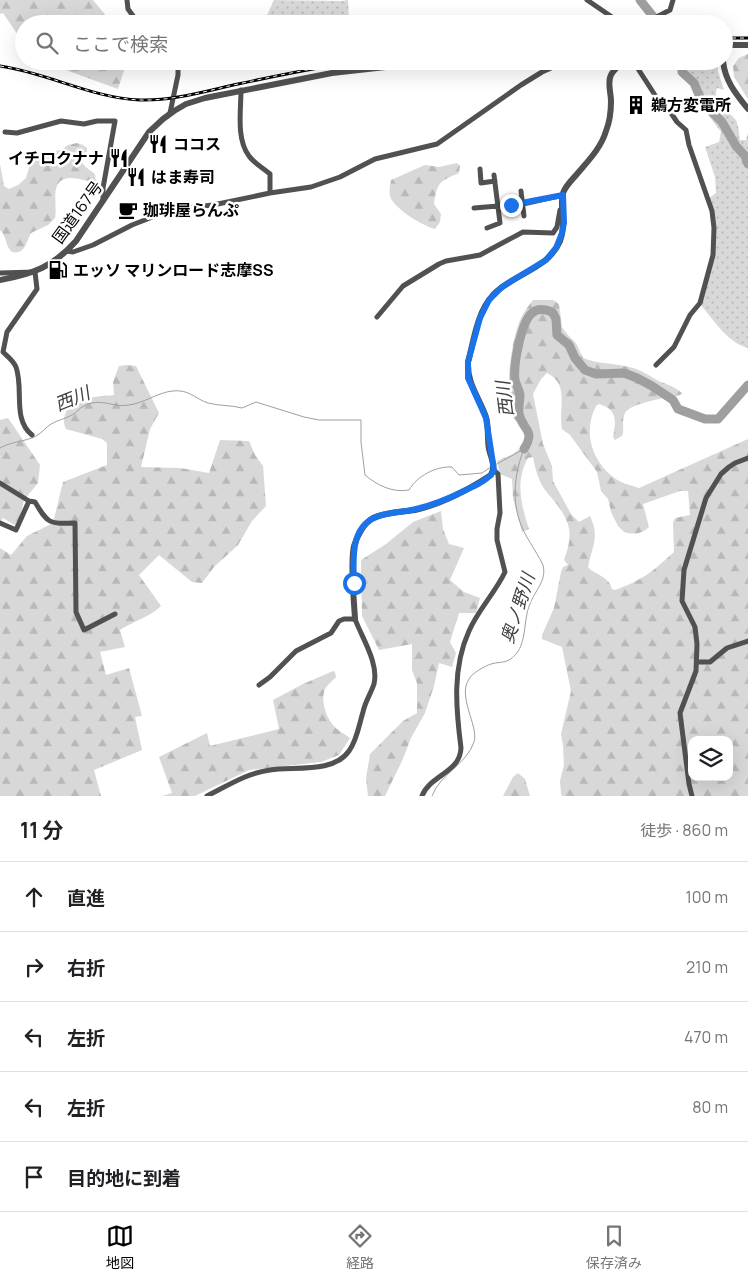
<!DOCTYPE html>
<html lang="ja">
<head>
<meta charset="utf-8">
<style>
  :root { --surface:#fff; --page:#f2f2f2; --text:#202124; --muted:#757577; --line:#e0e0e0; --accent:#000 }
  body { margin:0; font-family:Manrope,"Noto Sans JP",sans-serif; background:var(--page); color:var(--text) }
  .controls { position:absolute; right:15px; bottom:15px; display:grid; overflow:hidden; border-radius:10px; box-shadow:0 5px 20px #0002 }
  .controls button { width:45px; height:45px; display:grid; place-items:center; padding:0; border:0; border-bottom:1px solid var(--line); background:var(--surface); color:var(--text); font:25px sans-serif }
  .stop { position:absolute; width:15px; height:15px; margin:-11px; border:4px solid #1a73e8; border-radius:50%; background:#fff }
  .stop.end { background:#1a73e8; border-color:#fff; box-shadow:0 1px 5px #0008 }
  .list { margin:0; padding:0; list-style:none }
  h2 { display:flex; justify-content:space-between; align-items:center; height:65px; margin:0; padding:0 20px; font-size:21px }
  h2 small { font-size:16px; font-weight:400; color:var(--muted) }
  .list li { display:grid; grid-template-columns:32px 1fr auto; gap:15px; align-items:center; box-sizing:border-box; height:70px; padding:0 20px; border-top:1px solid var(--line) }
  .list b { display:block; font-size:19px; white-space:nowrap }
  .list em { font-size:16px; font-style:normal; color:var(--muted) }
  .icon { flex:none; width:28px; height:28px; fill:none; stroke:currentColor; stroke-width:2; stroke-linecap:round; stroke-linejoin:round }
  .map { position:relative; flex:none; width:748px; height:796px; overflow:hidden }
  .search { position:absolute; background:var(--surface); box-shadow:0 5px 20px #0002; left:15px; right:15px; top:15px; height:55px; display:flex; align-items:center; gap:12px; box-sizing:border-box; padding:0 18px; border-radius:28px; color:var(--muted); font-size:19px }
  .sheet { height:415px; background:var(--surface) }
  nav { display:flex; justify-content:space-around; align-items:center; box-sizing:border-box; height:70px; border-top:1px solid var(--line); background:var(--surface); font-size:14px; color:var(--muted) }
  nav a { display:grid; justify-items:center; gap:2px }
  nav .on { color:var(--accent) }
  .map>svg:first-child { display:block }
</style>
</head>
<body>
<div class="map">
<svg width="748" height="796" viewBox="0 0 748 796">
  <defs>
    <pattern id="grass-dots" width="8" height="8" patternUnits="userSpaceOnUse" patternTransform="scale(1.25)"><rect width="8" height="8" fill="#d8d8d8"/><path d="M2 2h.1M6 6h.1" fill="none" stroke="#b8b8b8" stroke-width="1.8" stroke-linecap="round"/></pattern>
    <pattern id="forest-firs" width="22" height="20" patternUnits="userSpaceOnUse" patternTransform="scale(1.25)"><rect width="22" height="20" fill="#d8d8d8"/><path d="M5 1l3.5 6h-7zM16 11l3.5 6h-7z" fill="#b8b8b8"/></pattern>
  </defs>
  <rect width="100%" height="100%" fill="#fff"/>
  <path fill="url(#grass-dots)" d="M274 0 341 1 348 0 349 22 335 24H263Z
    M685 61H717L718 71 724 90 717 88C712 101 728 111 735 119 739 124 739 134 740 140H746L748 133V348C726 342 713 318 698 302L711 256 713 221 708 199 716 193 715 177 705 147 719 142 721 132 703 108 694 84 685 71Z"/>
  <path fill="url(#forest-firs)" fill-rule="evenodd" d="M0 0H93L113 24H24V44L3 13 0 14Z
    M748 54V99L734 77 733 66 739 58Z
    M41 61H127L118 89Z
    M77 143 83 145 87 148V152L81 155C80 166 88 168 95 174L96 181C87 182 79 178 71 178 48 178 58 204 55 218L48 225 31 233C26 242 25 255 12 252 5 246 7 236 0 230V164L4 186 9 189 18 185 26 178 31 161 37 154 61 150 68 145Z
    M457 163 460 166 459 173C440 181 437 182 434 204L441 214 440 222 435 229C423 226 393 208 390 196 389 190 390 185 391 180L425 165 439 167Z
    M533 300H553L559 304 562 327 567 334 576 343 583 358C599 364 613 363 629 367 641 369 650 377 661 382 669 385 675 387 682 393L680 395C669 397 630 403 625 413 621 420 625 429 622 436L615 440 613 437C616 421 618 410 599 404L596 406C583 431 591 460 613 477 620 483 630 485 639 488L748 439V796H562L561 794 560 781 564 765 563 746 561 734 571 691 562 647 542 639V635L554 608 561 572 563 567 568 565 564 560C573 535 572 524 555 502 551 497 546 492 543 487 537 477 535 467 533 457L528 458C515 481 521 505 529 529L522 532 513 499 512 479 500 474 497 461 513 454 526 444V439L529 435 525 428 520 427C516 421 512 416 510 409 506 387 511 337 522 316 525 310 529 305 533 300ZM547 373C570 384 558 408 562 429L570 435 597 472 601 491 608 499 611 512 618 526 624 532C633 535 642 534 649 527L643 504 680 491H688L690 515 675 518 673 523 674 552C652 572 643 580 615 590L612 589C609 576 595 575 588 567 592 546 600 537 590 516L579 522 571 514 553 481 552 466 543 444 533 394 541 379ZM692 740H729V777H692Z
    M127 365 136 366 159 413 150 429 141 467 180 468 209 473 220 440 249 441 255 455 263 466 266 506 252 521 238 545 214 567 202 583 192 582 159 555 139 575 161 606C150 617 134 621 120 630L125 647 100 652 106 675 129 668 142 716 135 717 142 750 94 770 101 796H0V548L11 555 27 536 53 523 63 482 107 465V443L102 439 66 429C61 419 66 406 77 401 85 397 104 396 114 395L113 382 119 366Z
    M8 418 40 465 38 483 24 500 18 527 3 518 0 523V420Z
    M441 511 443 529 449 544 464 548 450 580 464 592 480 598 476 613H459L450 642 456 653 452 667 439 663 434 686 425 713 411 738 402 761 385 796H368L366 778 370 754 403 721 417 713V683L412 670V644L379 650 362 616 361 560 386 544 413 522Z
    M333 671 335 672 336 677C333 680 330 683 327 686 319 696 325 717 334 726 338 731 345 734 350 738L339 755 321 762 249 770 195 796H162L172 793 159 757 207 733 210 746 279 729 273 700 303 684Z
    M518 773 525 779 530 796H503L513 777Z"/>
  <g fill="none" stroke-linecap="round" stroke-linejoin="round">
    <path stroke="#9f9f9f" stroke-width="1" d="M0 448C12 441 25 442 36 436 42 433 46 427 51 424 58 420 65 419 72 415 77 413 79 408 84 406 101 397 112 408 129 405 144 403 157 393 172 391 190 389 195 399 208 403 219 406 231 405 242 408L256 402 304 417 319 420H361V442L365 475C377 485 392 493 409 490 417 476 436 466 452 467L459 475 482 473 491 467
      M495 465 524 449
      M432 796C439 775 467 764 474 742 479 726 457 697 469 679 472 673 485 666 491 664 497 662 504 663 509 660 529 648 522 621 530 604 535 590 547 581 543 565 536 550 524 536 519 519 512 497 515 471 524 449"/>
    <path stroke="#9f9f9f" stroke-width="9" d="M640 0 659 24
      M682 61V72L694 83 702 102 722 122 736 146 745 156 748 164
      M524 449C536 430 523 431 519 414 518 408 520 401 520 395 519 389 516 385 515 380 513 366 521 322 532 313 537 308 548 309 553 313L556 319 557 335 569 345 575 358 585 370 596 374 624 373 637 378 652 386 673 400 678 409 705 419H718L748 385"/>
    <path stroke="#515151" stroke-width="5" d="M127 0 128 9 139 24
      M587 0 612 17 625 24
      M643 24 670 10 673 0
      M633 61 662 106 671 113 677 122 686 130 689 145 712 211 714 228 713 255 700 303 690 315 674 347 656 365
      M241 90C241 110 236 139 249 156 254 163 263 168 270 174V193
      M170 113 178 75V61
      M5 132 17 133 61 121 84 124 97 121H115L103 188V200
      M480 169 481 183 495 181
      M521 191 524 216
      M474 208 523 204 563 195
      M487 228 500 223 494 175
      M67 251 73 252 93 245 132 225 173 209 213 205 270 193 311 187 340 177 375 159 437 144 521 85 542 72 567 61
      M0 273 35 272 37 289 7 332 3 352C8 357 13 360 16 367 24 389 12 419 32 435
      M377 317 403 286 439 264 446 261 480 255 523 232 553 233 557 227 560 210
      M0 483 29 501 16 530 0 523
      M29 501 35 502C48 524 49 524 75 523L76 612 84 630 115 614
      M697 662H710L727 648 748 641
      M207 796C227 786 247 773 270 770 293 766 333 774 349 751 357 740 359 725 363 712 365 702 371 693 374 684 379 663 362 638 355 619H344L339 621 331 633 296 651 270 677 259 685
      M422 796C430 775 460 773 461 748 456 709 452 668 469 631 478 610 495 593 505 572L497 540V529L500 513 498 474 494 470
      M692 796 689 784 680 713 696 671 697 644 695 627 682 601 684 570 706 498 721 474 729 467 735 463 748 458"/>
    <path stroke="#515151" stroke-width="6" d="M724 45H748
      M723 61C725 81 736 94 748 109
      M0 280C33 274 53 267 76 241L149 132 163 119 174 111 186 104 205 98 332 73 439 61
      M355 619C354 600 350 563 354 546 357 536 364 523 373 518 386 512 401 512 415 510 442 504 468 490 491 475 496 466 491 458 489 449 487 439 489 427 486 417 479 397 467 384 468 362 474 340 477 312 493 295 512 274 548 270 560 241 567 223 559 207 563 193 566 185 572 180 577 174 588 161 601 148 606 131 610 121 611 111 611 101 611 93 607 82 611 75 613 70 620 65 624 61"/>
    <g stroke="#000" stroke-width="3">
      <path id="rail" d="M724 38H748
        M0 66C48 73 92 98 140 100 173 101 206 91 238 84 280 75 322 66 365 61"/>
    </g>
    <use href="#rail" stroke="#fff" stroke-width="1" stroke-dasharray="4" stroke-linecap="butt"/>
  </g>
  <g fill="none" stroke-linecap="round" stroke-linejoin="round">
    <path stroke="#1a73e8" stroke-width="6" d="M354 583C353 557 350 523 382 515 393 512 405 512 416 509 434 505 450 498 466 490 476 485 489 480 494 470L486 418 468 378V362L480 318 489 300 502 287 546 260 556 248 562 233 564 223 563 195 511 205"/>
  </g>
  <defs>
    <g id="building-bare" transform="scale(1.5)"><path d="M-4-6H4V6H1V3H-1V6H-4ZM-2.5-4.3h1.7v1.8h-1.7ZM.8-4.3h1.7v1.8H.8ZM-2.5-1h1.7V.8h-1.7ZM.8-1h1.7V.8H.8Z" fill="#000" stroke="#fff" stroke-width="2.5" paint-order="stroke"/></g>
    <g id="restaurant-bare" transform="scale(1.5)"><path d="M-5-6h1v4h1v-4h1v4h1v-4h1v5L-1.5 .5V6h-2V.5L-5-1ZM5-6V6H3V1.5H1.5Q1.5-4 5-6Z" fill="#000" stroke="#fff" stroke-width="2.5" paint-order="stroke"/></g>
    <g id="cafe-bare" transform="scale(1.5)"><path d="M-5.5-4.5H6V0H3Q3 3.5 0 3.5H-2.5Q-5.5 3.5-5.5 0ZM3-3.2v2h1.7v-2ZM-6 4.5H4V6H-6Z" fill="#000" stroke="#fff" stroke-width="2.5" paint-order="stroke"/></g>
    <g id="fuel-bare" transform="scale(1.5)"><path d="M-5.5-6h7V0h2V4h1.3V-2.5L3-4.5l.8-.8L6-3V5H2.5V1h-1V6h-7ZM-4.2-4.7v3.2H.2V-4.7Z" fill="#000" stroke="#fff" stroke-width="2.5" paint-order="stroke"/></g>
  </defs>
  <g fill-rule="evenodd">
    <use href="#building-bare" x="636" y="105"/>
    <use href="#restaurant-bare" x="158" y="144"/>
    <use href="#restaurant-bare" x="119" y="158"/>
    <use href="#restaurant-bare" x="136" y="177"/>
    <use href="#cafe-bare" x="128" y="210"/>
    <use href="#fuel-bare" x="58" y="270"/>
  </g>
  <g text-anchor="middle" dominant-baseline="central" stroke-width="5" stroke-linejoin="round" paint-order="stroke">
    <g font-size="16" font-weight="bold" fill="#000" stroke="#fff" text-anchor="start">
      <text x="651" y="105">鵜方変電所</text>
      <text x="173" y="144">ココス</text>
      <text x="104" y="158" text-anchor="end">イチロクナナ</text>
      <text x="151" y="177">はま寿司</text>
      <text x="143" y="210">珈琲屋らんぷ</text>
      <text x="73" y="270">エッソ マリンロード志摩SS</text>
    </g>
    <g font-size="16" fill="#000" stroke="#fff">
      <text transform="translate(77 212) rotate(-54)">国道167号</text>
    </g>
    <g font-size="18" font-style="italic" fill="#404040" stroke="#fff">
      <text transform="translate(72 398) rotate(-22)">西川</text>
      <text transform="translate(504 399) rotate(-97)">西川</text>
      <text transform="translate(517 608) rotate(-72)">奥ノ野川</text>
    </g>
  </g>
</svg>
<div class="controls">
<button><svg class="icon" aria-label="layers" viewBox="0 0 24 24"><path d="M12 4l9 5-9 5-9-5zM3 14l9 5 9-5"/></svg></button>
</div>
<div class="stop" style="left:354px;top:583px"></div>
<div class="stop end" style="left:511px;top:205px"></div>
<div class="search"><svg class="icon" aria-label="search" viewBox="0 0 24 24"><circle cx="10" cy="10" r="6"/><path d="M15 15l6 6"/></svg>ここで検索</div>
</div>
<section class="sheet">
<h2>11 分<small>徒歩 · 860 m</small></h2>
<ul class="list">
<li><svg class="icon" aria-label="ahead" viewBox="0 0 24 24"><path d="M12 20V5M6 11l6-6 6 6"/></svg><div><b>直進</b></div><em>100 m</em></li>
<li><svg class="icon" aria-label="right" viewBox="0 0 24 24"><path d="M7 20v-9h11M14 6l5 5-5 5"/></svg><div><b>右折</b></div><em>210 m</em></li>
<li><svg class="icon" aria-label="left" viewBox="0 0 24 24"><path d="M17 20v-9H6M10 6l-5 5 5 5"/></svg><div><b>左折</b></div><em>470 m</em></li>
<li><svg class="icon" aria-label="left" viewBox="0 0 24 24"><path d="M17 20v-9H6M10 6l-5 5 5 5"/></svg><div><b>左折</b></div><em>80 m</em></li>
<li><svg class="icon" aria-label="arrive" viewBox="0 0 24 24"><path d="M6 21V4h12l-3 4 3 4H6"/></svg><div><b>目的地に到着</b></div></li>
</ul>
</section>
<nav>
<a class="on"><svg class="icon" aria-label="map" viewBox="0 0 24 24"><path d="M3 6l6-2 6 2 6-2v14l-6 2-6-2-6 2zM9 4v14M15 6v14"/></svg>地図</a>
<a><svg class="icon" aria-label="directions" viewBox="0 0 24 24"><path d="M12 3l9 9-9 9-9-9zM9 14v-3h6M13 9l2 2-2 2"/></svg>経路</a>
<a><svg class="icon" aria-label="saved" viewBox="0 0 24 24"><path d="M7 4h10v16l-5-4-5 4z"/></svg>保存済み</a>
</nav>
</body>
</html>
